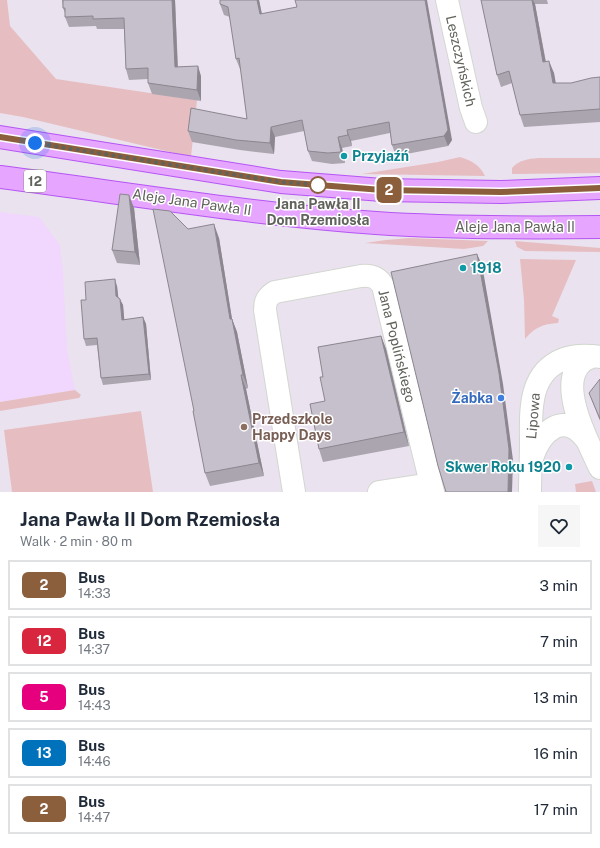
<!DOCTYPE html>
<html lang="en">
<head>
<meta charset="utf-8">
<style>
	body { margin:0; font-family:"Public Sans",sans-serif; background:#f6f6f7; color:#1f2937; height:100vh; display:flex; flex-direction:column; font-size:15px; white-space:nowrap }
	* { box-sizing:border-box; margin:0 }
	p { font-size:13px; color:#747a83 }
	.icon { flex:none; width:22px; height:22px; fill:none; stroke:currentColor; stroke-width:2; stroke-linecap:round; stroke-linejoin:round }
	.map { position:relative; height:492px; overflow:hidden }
	.panel { display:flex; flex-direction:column; background:#fff; flex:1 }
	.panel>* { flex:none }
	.badge { padding:0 8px; border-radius:6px; font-size:14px; line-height:26px }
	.you { position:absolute; width:20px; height:20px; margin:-10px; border:3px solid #fff; border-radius:50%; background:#1a73e8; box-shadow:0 0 0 6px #1a73e833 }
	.map>.badge { position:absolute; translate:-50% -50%; box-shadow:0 0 0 2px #fff }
	.round { display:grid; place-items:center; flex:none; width:42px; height:42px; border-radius:0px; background:#f6f6f7 }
	.overview { display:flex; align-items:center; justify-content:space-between; height:68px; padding:0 20px }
	h1 { font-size:19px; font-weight:700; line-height:30px }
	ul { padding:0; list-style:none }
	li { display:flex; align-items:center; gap:12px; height:50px; margin:0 8px 6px; padding:0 12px; border:2px solid #e0e1e3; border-radius:0px }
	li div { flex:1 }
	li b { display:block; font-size:15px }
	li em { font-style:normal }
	li .badge { min-width:44px; font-weight:700; text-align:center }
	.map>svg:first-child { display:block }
	.commercial { fill:#f1d7fe }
	.green { fill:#e6bec2 }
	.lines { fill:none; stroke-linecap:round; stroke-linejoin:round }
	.street-casing { stroke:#d3d7d0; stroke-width:24 }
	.secondary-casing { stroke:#d1d6cd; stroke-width:24 }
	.primary-casing { stroke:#b555f4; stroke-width:24 }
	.street { stroke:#fff; stroke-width:22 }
	.secondary { stroke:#fff; stroke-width:22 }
	.primary { stroke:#e6a6ff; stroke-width:22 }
	.wall { fill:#aaa5af }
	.shaded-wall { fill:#8b868f }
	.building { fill:#c6c0cc; stroke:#8b868f }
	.line-casing { stroke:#fff; stroke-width:9 }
	.line { stroke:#8b5e3c; stroke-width:6 }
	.walk { stroke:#60635b; stroke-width:4; stroke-dasharray:0 7.2 }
	.culture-dot { fill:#0f9aa8; stroke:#fff; stroke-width:1.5 }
	.stop-dot { fill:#fff; stroke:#8b5e3c; stroke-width:2 }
	.shop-dot { fill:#3f7fe0; stroke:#fff; stroke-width:1.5 }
	.education-dot { fill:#8d6e63; stroke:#fff; stroke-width:1.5 }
	.labels { text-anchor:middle; stroke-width:3; stroke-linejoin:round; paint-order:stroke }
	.shield { fill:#fff; stroke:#90928c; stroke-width:1 }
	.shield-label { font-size:13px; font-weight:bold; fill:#60635b }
	.street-label { font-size:14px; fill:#60635b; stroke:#fff }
	.culture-label { font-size:14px; font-weight:bold; fill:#0d838f; stroke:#fff; text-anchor:start }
	.stop-label { font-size:14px; font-weight:bold; fill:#60635b; stroke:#fff }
	.shop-label { font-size:14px; font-weight:bold; fill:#366cbe; stroke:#fff; text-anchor:end }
	.education-label { font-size:14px; font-weight:bold; fill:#785e54; stroke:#fff; text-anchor:start }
</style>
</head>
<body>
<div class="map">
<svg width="600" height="492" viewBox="0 0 600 492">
	<rect width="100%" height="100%" fill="#eae2ee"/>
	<!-- commercial -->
	<path class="commercial" d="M0,212L39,217L60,245L63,272L67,350L75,390L0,402Z"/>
	<!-- green -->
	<path class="green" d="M0,0H7L10,26L56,79L197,100L191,157L23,117L0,113Z
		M460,157C472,161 480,165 485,176L362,174L438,162Z
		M538,158H600V173L512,174V168C519,160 528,159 538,158Z
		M409,238L488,241L483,246L464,249L365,243L386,240Z
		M515,241L600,248V252L525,251L517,247Z
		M520,259L576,260L552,316L559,319L558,323C543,324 535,327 525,339L524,300Z
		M75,390L81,395L79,398L0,411V402Z
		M141,411L153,492H12L4,430Z
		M592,481L596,492H576L575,484Z"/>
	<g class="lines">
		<defs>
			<path id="street" d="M447,0L471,108L476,122
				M294,492L265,310C265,301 267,297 275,292L361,276C371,275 378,277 383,286L433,492
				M379,492L431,484"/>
			<path id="secondary" d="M593,356C590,358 585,359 582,362C556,384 589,444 600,468
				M532,458C541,431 564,410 586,439
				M530,492C530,477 531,461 531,446C531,414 527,373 564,359C575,355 588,355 600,357"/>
			<path id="primary" d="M0,137L281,182L382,190L501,192L600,188
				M0,177C125,193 250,214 376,223C451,228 525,228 600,227"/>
		</defs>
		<!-- street casing -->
		<use href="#street" class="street-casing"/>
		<!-- secondary casing -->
		<use href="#secondary" class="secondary-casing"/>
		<!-- primary casing -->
		<use href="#primary" class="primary-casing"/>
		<!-- street -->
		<use href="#street" class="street"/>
		<!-- secondary -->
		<use href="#secondary" class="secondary"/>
		<!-- primary -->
		<use href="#primary" class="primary"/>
	</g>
	<!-- wall -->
	<path class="wall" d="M62,0H175L178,67L201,76V101L152,94L148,83V79L129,80L126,69L124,29H97L96,26L69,27L65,17V13L63,8Z
		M259,0L262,14L452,140L448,146L396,156L392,145L390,133L351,141L352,146L342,148L345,163L332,164L312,161L308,151L304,131L275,137L274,154L240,150L192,142L188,131L247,119L241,69H240L236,59L230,17L224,15L220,4Z
		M481,0H547L548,4H535L546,62L554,73L555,83H571L600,77V122L524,127L520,115L512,83L501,87L497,75Z
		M134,208L140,265L117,263L112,250Z
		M188,229L219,238L232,319L237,332L248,388L246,389L264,476L210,486L205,473L194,411Z
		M117,286L118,297L123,305L124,320L143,317L146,324L151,380L103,385L101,378L97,345L86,346L84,339Z
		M381,336L386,349L409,446L323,462L319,449L325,401Z
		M600,379V421L589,393Z"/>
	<!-- shaded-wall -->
	<path class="shaded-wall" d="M172,0H175L178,78L175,67Z
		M257,0H259L264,25L260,14Z
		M425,0H427L452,140L448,146L444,136Z
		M532,0H533L535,4L548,75L543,62Z
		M549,61L554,73L558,95L553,83Z
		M198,66L201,76V101L197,90Z
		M271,127L275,137L274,154L270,143Z
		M347,130L351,141L352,146L348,135Z
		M338,137L342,148L345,163L341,152Z
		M129,195L134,208L140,265L135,252Z
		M214,224L219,238L232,319L237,332L248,388L243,375L230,319Z
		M477,254L482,265L503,384L513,460L512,492H508Z
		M115,279L117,286L119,303L116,296Z
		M120,299L123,305L125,327L122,320Z
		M143,317L146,324L151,380L149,374Z
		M381,336L386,349L409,446L404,432Z
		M241,375L246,389L264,476L259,463Z"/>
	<!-- building -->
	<path class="building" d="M63,0H172L175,67L198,66L197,90L148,83V68L126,69L124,18L93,19V16L65,17V8H63Z
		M220,0H257L260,14L297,7L295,0H425L448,130L444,136L392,145L389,122L347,130L348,135L338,137L341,152L328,153L308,151L302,120L271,127L270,143L236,140L188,131L191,108L247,119L239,58L236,59L228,7L220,4Z
		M481,0H532L543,62L549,61L553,83H571L591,78L600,77V109L520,115L509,71L497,75Z
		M120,194L129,195L135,252L112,250Z
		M153,209L170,211L188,229L214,224L230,319H232L243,375H241L259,463L205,473L193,411H194Z
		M477,254L499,373L509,449L508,492H446L438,466L391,272Z
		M115,279L116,296L120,299L122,320L143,317L149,374L101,378L97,338L84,339L81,300H86L85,282Z
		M381,336L404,432L319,449L310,404L325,401L320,377H323L318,347Z
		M600,379V419L589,393Z"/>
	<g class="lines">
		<defs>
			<path id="line" d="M0,137L281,182L382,190L501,192L600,188"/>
		</defs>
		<!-- line casing -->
		<use href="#line" class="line-casing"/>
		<!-- line -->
		<use href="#line" class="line"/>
		<!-- walk -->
		<path class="walk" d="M35,143L281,182L324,185H318"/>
	</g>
	<!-- markers -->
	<g class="culture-dot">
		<circle cx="344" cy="156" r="4"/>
		<circle cx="463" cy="268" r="4"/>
		<circle cx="569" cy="467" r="4"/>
	</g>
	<circle class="stop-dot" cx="318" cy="185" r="8"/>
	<circle class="shop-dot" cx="501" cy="398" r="4"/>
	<circle class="education-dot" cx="244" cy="427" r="4"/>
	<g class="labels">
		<!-- shield labels -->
		<rect class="shield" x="24" y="170" width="22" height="22" rx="3"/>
		<g class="shield-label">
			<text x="35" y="186">12</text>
		</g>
		<!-- street labels -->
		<g class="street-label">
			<text transform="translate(461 61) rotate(77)" y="5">Leszczyńskich</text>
			<text transform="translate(192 202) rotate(8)" y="5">Aleje Jana Pawła II</text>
			<text x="515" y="232">Aleje Jana Pawła II</text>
			<text transform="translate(397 346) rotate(76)" y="5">Jana Poplińskiego</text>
			<text transform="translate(533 416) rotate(-85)" y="5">Lipowa</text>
		</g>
		<!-- culture labels -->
		<g class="culture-label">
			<text x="352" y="161">Przyjaźń</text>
			<text x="471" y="273">1918</text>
			<text x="561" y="472" text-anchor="end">Skwer Roku 1920</text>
		</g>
		<!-- stop labels -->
		<g class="stop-label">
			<text x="318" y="209">Jana Pawła II<tspan x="318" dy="16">Dom Rzemiosła</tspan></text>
		</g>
		<!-- shop labels -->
		<g class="shop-label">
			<text x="493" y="403">Żabka</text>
		</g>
		<!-- education labels -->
		<g class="education-label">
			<text x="252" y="424">Przedszkole<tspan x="252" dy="16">Happy Days</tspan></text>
		</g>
	</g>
</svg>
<div class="you" style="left:35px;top:143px"></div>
<b class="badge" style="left:389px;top:190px;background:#8b5e3c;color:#fff">2</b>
</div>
<section class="panel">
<div class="overview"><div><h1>Jana Pawła II Dom Rzemiosła</h1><p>Walk · 2 min · 80 m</p></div><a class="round"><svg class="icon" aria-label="heart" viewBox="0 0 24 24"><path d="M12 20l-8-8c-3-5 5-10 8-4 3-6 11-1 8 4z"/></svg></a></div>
<ul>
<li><span class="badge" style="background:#8b5e3c;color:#fff">2</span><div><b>Bus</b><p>14:33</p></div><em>3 min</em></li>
<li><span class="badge" style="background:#d7263d;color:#fff">12</span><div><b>Bus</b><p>14:37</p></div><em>7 min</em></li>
<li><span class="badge" style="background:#e6007e;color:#fff">5</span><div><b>Bus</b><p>14:43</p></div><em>13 min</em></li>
<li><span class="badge" style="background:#0072bc;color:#fff">13</span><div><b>Bus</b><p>14:46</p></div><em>16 min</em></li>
<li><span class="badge" style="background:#8b5e3c;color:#fff">2</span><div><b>Bus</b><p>14:47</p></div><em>17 min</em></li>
</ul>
</section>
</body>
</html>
